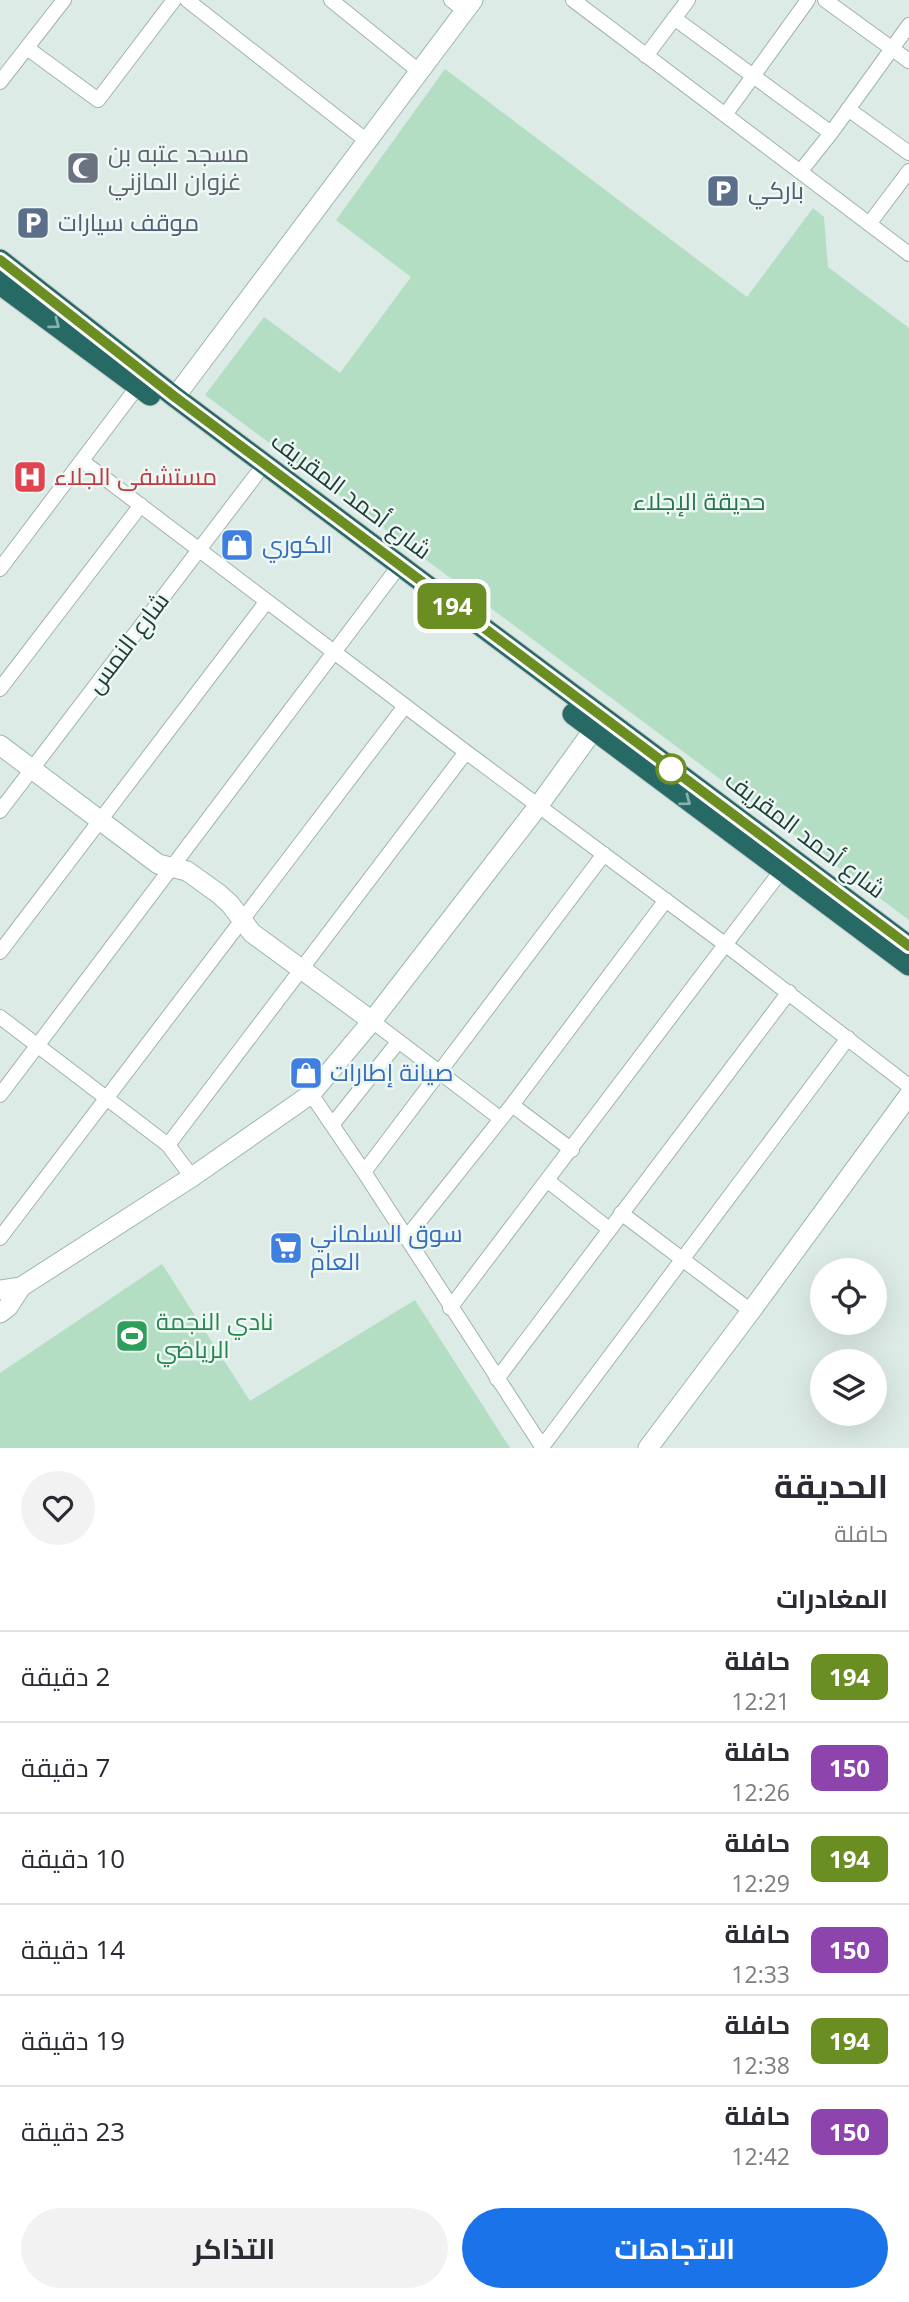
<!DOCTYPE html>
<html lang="ar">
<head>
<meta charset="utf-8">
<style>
	body { margin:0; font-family:"Open Sans",Cairo,sans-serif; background:#f2f2f3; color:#2b2b33; direction:rtl; height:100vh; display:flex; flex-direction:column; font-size:26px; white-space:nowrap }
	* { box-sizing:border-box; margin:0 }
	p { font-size:23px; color:#7c7c81 }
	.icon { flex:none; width:38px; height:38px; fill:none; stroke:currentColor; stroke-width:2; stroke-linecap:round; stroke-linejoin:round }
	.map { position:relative; height:1448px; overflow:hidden; direction:ltr }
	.sheet { display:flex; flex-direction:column; background:#fff; flex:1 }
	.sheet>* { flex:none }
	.badge { padding:0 14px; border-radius:10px; font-size:24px; line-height:46px }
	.tools { position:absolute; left:810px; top:1258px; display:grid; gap:14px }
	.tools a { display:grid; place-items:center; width:77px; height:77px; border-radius:50%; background:#fff; box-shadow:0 7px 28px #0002; font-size:35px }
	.map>.badge { position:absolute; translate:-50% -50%; box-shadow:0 0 0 4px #fff }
	h2 { padding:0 21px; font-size:26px; line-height:63px }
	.round { display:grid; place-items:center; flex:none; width:74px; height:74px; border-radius:37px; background:#f2f2f3 }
	.head { display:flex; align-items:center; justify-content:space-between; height:119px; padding:0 21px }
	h1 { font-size:33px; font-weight:700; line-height:52px }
	.primary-button { display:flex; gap:14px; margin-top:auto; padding:14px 21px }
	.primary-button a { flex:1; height:80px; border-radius:42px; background:#1a73e8; color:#fff; font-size:28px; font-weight:700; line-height:80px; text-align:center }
	.primary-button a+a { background:#f2f2f3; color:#2b2b33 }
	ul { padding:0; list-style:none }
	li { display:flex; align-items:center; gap:21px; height:91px; padding:0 21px; border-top:2px solid #e1e1e2 }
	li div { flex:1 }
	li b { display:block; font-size:26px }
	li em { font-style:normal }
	li .badge { min-width:77px; font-weight:700; text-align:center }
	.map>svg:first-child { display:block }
	.green { fill:#b3dec4 }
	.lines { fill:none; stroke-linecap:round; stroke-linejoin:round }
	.street-casing { stroke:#a0b3ae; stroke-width:16 }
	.secondary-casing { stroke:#9bb7b0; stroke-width:21 }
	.highway-casing { stroke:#c0c8c7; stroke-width:23 }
	.street { stroke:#fff; stroke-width:14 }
	.secondary { stroke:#fff; stroke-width:19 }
	.highway { stroke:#276964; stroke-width:21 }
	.oneway { stroke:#8ab0ac }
	.line-casing { stroke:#fff; stroke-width:16 }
	.line { stroke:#6b8e23; stroke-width:10 }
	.stop-dot { fill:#fff; stroke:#6b8e23; stroke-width:3.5 }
	.labels { text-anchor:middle; stroke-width:5; stroke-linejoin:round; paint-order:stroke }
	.worship-label { font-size:24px; fill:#5b616d; stroke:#edf7f3; text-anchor:start }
	.service-label { font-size:24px; fill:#4e5e75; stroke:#edf7f3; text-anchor:start }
	.health-label { font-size:24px; fill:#be3a42; stroke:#edf7f3; text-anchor:start }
	.street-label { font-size:24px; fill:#1e3b37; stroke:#edf7f3 }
	.park-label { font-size:24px; fill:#25754e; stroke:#edf7f3 }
	.shop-label { font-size:24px; fill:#366cbe; stroke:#edf7f3; text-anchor:start }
	.leisure-label { font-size:24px; fill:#27864d; stroke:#edf7f3; text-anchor:start }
</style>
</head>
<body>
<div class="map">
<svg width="909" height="1448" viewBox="0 0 909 1448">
	<rect width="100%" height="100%" fill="#ddebe6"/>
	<!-- green -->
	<path class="green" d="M445,69L747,297L813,208L824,217L828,267L909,328V920L205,395L264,317L340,373L411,277L336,220Z
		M162,1264L250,1401L415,1300L510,1448H0V1373Z"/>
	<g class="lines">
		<defs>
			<path id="street" d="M187,0L367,141
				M331,0L420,72
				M451,0L465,11
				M573,0L909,254
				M825,0L909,61
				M674,18L831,133
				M27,48L98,100L174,0
				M646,56L688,0
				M0,82L64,0
				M848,109L909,153
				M725,115L808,0
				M800,172L831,133L909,25
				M869,224L909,171
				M82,461L466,752L726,945L909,1086
				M0,569L138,386
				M0,689L141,505
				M0,811L256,475
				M0,952L267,601
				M0,1017L168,1145L192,1177
				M372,1021L501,1119
				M311,1094L364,1172L543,1448
				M0,1095L393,574
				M512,1105L572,1150
				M332,1125L398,1042
				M168,1145L466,752
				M364,1172L604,854
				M548,1181L609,1229
				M621,1213L751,1311
				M0,1238L405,706
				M406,1238L512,1105L666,900
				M450,1308L781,871
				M497,1379L789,992
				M542,1447L848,1038"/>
			<path id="secondary" d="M175,397L473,0
				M0,745L158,864L187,871L219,894L230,904L252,933L372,1021
				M0,1290L21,1287L192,1177L311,1094L372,1021L539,805L602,718
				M0,1313L8,1307L21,1287
				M648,1448L751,1311L909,1095"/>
			<path id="highway" d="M0,260L175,397L909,946
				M0,284L150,395
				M573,714L909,965"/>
		</defs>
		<!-- street casing -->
		<use href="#street" class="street-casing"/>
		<!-- secondary casing -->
		<use href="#secondary" class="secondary-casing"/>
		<!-- highway casing -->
		<use href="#highway" class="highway-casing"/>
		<!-- street -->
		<use href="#street" class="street"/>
		<!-- secondary -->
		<use href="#secondary" class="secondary"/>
		<!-- highway -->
		<use href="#highway" class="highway"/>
	</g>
	<!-- one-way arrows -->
	<defs><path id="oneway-chevron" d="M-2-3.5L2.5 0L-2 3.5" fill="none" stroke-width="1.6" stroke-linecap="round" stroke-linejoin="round" transform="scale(1.75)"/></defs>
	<g class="oneway">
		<use href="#oneway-chevron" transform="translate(55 324) rotate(37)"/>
		<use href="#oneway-chevron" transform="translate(686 801) rotate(37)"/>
	</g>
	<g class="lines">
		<defs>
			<path id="line" d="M0,260L175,397L909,946"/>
		</defs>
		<!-- line casing -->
		<use href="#line" class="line-casing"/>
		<!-- line -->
		<use href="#line" class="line"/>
	</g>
	<!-- icons -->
	<defs>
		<symbol id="mosque-square" viewBox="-11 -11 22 22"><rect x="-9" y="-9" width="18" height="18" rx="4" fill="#6b7280" stroke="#edf7f3"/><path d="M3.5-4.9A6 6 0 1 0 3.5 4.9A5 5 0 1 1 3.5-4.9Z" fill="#fff"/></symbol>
		<symbol id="parking-square" viewBox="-11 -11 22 22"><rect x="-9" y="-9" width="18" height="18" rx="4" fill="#5c6f8a" stroke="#edf7f3"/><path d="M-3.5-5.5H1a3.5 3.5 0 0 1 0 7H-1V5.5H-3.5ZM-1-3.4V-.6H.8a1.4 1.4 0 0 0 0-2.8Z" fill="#fff"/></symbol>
		<symbol id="hospital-square" viewBox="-11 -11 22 22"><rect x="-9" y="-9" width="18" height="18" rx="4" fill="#e0444e" stroke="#edf7f3"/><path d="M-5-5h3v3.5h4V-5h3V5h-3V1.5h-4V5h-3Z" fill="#fff"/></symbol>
		<symbol id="shop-square" viewBox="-11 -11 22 22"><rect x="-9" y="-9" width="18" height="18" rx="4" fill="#3f7fe0" stroke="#edf7f3"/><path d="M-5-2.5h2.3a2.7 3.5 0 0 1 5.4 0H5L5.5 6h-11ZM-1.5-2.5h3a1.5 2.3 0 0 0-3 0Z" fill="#fff"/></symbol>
		<symbol id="supermarket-square" viewBox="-11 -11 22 22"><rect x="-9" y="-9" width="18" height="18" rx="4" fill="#3f7fe0" stroke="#edf7f3"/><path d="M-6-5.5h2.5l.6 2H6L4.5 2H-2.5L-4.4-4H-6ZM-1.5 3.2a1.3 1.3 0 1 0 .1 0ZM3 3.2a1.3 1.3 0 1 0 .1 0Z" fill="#fff"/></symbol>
		<symbol id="stadium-square" viewBox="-11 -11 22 22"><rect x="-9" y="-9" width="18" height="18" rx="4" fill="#2e9e5b" stroke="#edf7f3"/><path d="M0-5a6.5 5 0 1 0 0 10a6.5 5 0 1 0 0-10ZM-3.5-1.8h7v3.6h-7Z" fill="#fff"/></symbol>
	</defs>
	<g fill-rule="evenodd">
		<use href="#mosque-square" x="64" y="149" width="38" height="38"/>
		<use href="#parking-square" x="704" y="172" width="38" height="38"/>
		<use href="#parking-square" x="14" y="204" width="38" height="38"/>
		<use href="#hospital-square" x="11" y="458" width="38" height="38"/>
		<use href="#shop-square" x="218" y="526" width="38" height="38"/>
		<use href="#shop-square" x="287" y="1054" width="38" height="38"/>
		<use href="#supermarket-square" x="267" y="1229" width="38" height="38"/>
		<use href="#stadium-square" x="113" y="1317" width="38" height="38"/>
	</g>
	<!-- markers -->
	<circle class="stop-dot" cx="671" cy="769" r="14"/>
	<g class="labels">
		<!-- worship labels -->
		<g class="worship-label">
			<text x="108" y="162">مسجد عتبه بن<tspan x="108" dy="28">غزوان المازني</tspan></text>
		</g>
		<!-- service labels -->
		<g class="service-label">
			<text x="748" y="199">باركي</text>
			<text x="58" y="231">موقف سيارات</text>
		</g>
		<!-- health labels -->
		<g class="health-label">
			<text x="54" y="485">مستشفى الجلاء</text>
		</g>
		<!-- street labels -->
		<g class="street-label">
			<text transform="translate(351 496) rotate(37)" y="8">شارع أحمد المقريف</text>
			<text transform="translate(128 643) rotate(-53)" y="8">شارع النمس</text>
			<text transform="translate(805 835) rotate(37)" y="8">شارع أحمد المقريف</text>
		</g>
		<!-- park labels -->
		<g class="park-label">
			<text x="699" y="510">حديقة الإجلاء</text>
		</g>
		<!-- shop labels -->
		<g class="shop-label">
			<text x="262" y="553">الكوري</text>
			<text x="330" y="1081">صيانة إطارات</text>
			<text x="310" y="1242">سوق السلماني<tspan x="310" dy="28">العام</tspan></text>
		</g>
		<!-- leisure labels -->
		<g class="leisure-label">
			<text x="156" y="1330">نادي النجمة<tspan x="156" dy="28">الرياضي</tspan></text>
		</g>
	</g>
</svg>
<div class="tools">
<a><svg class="icon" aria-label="locate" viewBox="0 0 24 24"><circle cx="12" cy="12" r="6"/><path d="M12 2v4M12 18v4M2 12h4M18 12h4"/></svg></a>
<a><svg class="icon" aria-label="layers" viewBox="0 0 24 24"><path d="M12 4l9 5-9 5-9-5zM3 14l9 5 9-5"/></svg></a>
</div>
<b class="badge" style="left:452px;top:606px;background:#6b8e23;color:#fff">194</b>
</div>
<section class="sheet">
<div class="head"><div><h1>الحديقة</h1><p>حافلة</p></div><a class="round"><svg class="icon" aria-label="heart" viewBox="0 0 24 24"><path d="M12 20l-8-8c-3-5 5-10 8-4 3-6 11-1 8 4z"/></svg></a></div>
<h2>المغادرات</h2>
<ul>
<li><span class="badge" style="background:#6b8e23;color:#fff">194</span><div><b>حافلة</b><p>12:21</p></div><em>2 دقيقة</em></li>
<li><span class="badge" style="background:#8e44ad;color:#fff">150</span><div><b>حافلة</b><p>12:26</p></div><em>7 دقيقة</em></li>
<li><span class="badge" style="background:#6b8e23;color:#fff">194</span><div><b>حافلة</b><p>12:29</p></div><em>10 دقيقة</em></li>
<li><span class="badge" style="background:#8e44ad;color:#fff">150</span><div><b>حافلة</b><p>12:33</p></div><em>14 دقيقة</em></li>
<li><span class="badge" style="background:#6b8e23;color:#fff">194</span><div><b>حافلة</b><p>12:38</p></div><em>19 دقيقة</em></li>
<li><span class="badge" style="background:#8e44ad;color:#fff">150</span><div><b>حافلة</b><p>12:42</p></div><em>23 دقيقة</em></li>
</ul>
<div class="primary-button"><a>الاتجاهات</a><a>التذاكر</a></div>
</section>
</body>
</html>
